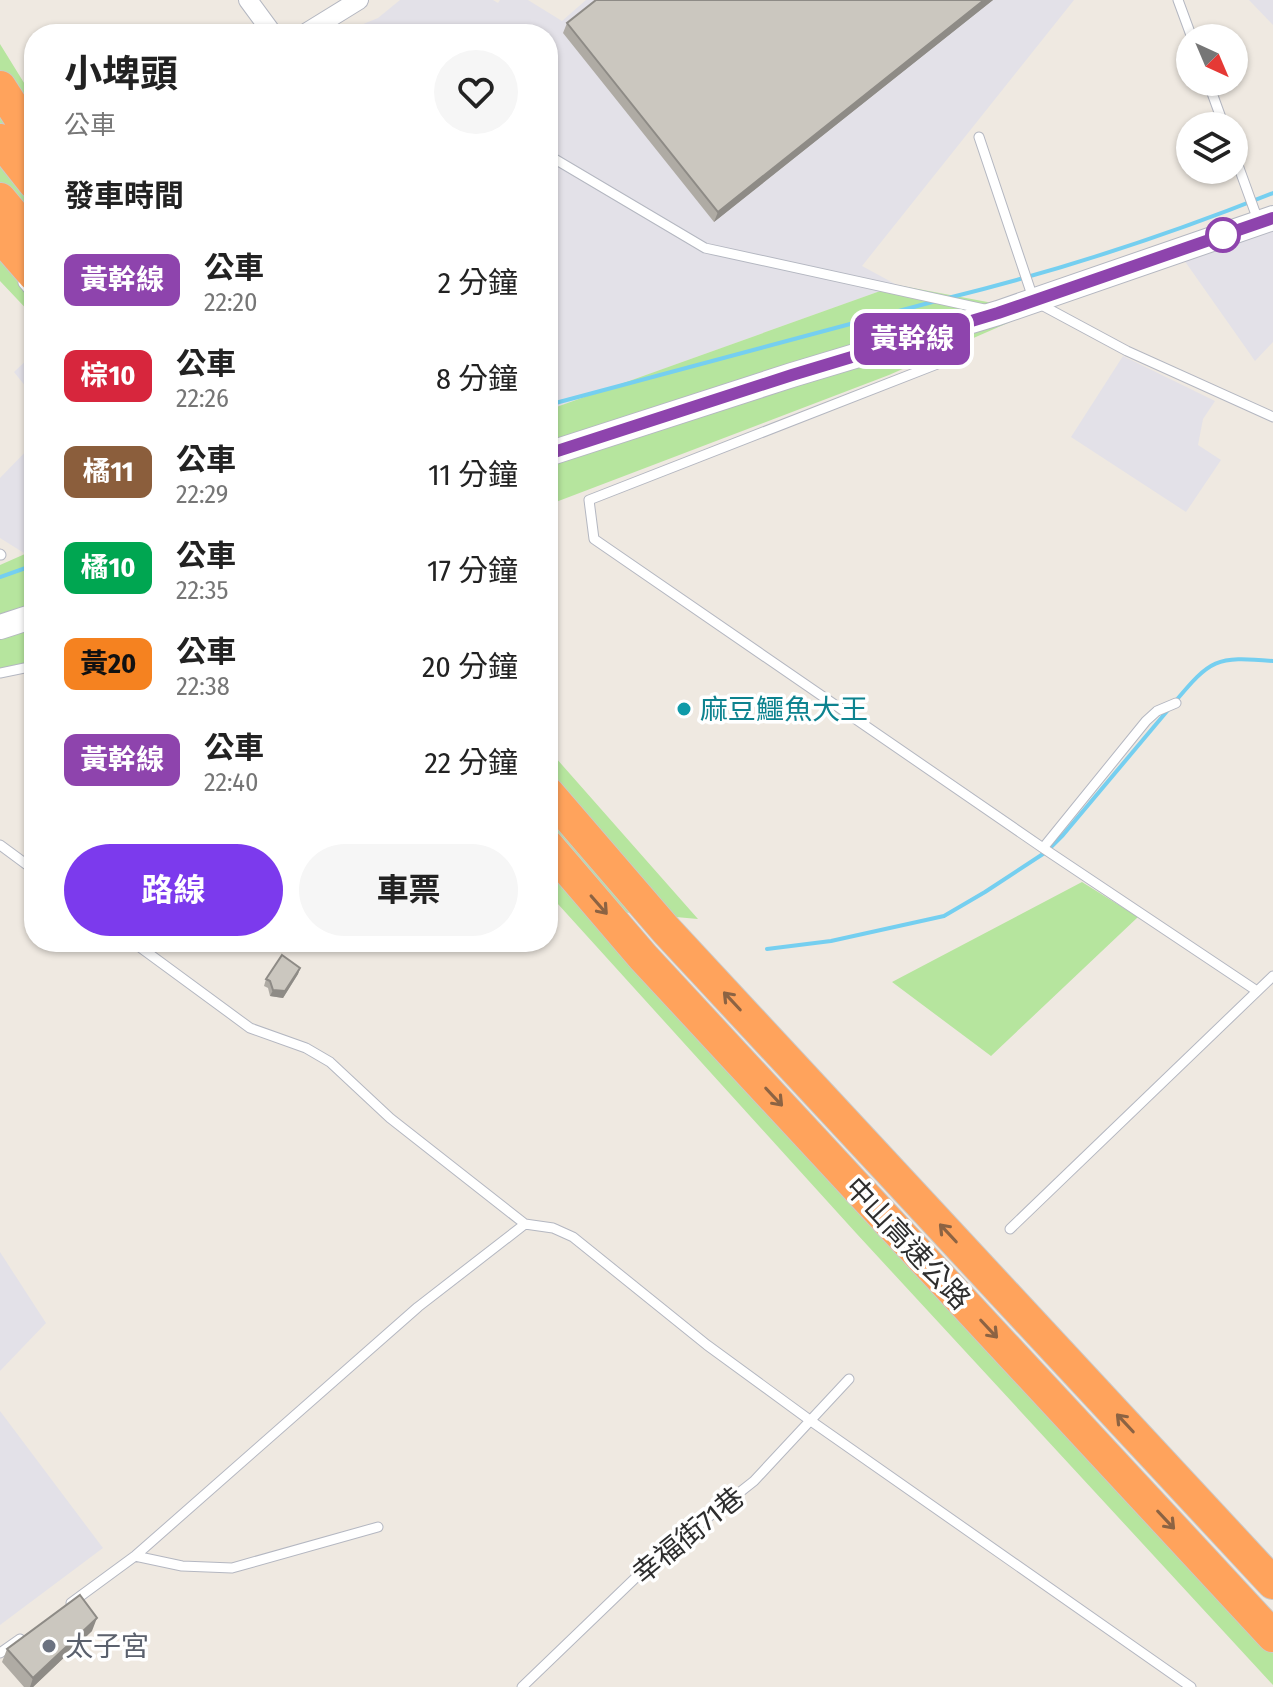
<!DOCTYPE html>
<html lang="zh-TW">
<head>
<meta charset="utf-8">
<style>
	body { margin:0; font-family:"Fira Sans Condensed","Noto Sans TC",sans-serif; background:#f6f6f6; color:#222; height:100vh; display:flex; flex-direction:column; font-size:30px; white-space:nowrap }
	* { box-sizing:border-box; margin:0 }
	p { font-size:26px; color:#767676 }
	.icon { flex:none; width:44px; height:44px; fill:none; stroke:currentColor; stroke-width:2; stroke-linecap:round; stroke-linejoin:round }
	.map { position:relative; flex:1; overflow:hidden }
	.details { position:absolute; left:24px; top:24px; width:534px; height:928px; display:flex; flex-direction:column; background:#fff; border-radius:32px; box-shadow:0 2px 6px #0004 }
	.details>* { flex:none }
	.badge { padding:0 16px; border-radius:12px; font-size:28px; line-height:52px }
	.needle { width:52px; rotate:136deg }
	.tools { position:absolute; left:1176px; top:24px; display:grid; gap:16px }
	.tools a { display:grid; place-items:center; width:72px; height:72px; border-radius:50%; background:#fff; box-shadow:0 2px 6px #0004; font-size:40px }
	.map>.badge { position:absolute; translate:-50% -50%; box-shadow:0 0 0 4px #fff }
	h2 { padding:0 40px; font-size:30px; line-height:72px }
	.round { display:grid; place-items:center; flex:none; width:84px; height:84px; border-radius:42px; background:#f6f6f6 }
	.overview { display:flex; align-items:center; justify-content:space-between; height:136px; padding:0 40px }
	h1 { font-size:38px; font-weight:700; line-height:60px }
	.primary-button { display:flex; gap:16px; margin-top:auto; padding:16px 40px }
	.primary-button a { flex:1; height:92px; border-radius:48px; background:#7c3aed; color:#fff; font-size:32px; font-weight:700; line-height:92px; text-align:center }
	.primary-button a+a { background:#f6f6f6; color:#222 }
	ul { padding:0; list-style:none }
	li { display:flex; align-items:center; gap:24px; height:96px; padding:0 40px }
	li div { flex:1 }
	li b { display:block; font-size:30px }
	li em { font-style:normal }
	li .badge { min-width:88px; font-weight:700; text-align:center }
	.map>svg:first-child { display:block }
	.industrial { fill:#e3e1e8 }
	.green { fill:#b6e59e }
	.lines { fill:none; stroke-linecap:round; stroke-linejoin:round }
	.stream { stroke:#75cff0; stroke-width:4 }
	.service-casing { stroke:#b4b7c1; stroke-width:11 }
	.minor-casing { stroke:#b4b7c1; stroke-width:20 }
	.secondary-casing { stroke:#b4b7c1; stroke-width:26 }
	.motorway-casing { stroke:#c9c9c9; stroke-width:34 }
	.service { stroke:#fff; stroke-width:9 }
	.minor { stroke:#fff; stroke-width:18 }
	.secondary { stroke:#fff; stroke-width:24 }
	.motorway { stroke:#ffa35c; stroke-width:32 }
	.wall { fill:#afaba4 }
	.shaded-wall { fill:#8e8b86 }
	.building { fill:#cbc7bf; stroke:#8e8b86; stroke-width:2 }
	.oneway { stroke:#8c6343 }
	.line-casing { stroke:#fff; stroke-width:18 }
	.line { stroke:#8e44ad; stroke-width:12 }
	.stop-dot { fill:#fff; stroke:#8e44ad; stroke-width:4 }
	.culture-dot { fill:#0f9aa8; stroke:#fff; stroke-width:3 }
	.worship-dot { fill:#6b7280; stroke:#fff; stroke-width:3 }
	.labels { text-anchor:middle; stroke-width:7; stroke-linejoin:round; paint-order:stroke }
	.culture-label { font-size:28px; fill:#0d838f; stroke:#fff; text-anchor:start }
	.street-label { font-size:28px; fill:#2e2e2e; stroke:#fff }
	.worship-label { font-size:28px; fill:#5b616d; stroke:#fff; text-anchor:start }
</style>
</head>
<body>
<div class="map">
<svg width="1273" height="1687" viewBox="0 0 1273 1687">
	<rect width="100%" height="100%" fill="#efe9e1"/>
	<!-- industrial -->
	<path class="industrial" d="M400,0H493L498,3L500,0H528L562,21L586,0H1074L862,266L897,285L548,410V34H339L378,18Z
		M1249,0H1273V25Z
		M1273,225V342L1255,361L1184,260Z
		M34,353V397L14,372Z
		M1123,356L1215,401L1203,419L1198,445L1221,460L1186,512L1071,437Z
		M34,443V544L24,553L0,538V478Z
		M0,1252L46,1323L0,1371Z
		M0,1411L103,1548L0,1625Z"/>
	<!-- green -->
	<path class="green" d="M0,44L34,99V317L0,281Z
		M897,285L1035,311L889,375L548,505V410Z
		M34,550V670L0,676V565Z
		M548,749L698,919L597,910L1273,1651V1685L856,1233L548,893Z
		M1082,882L1138,917L991,1056L892,982Z"/>
	<g class="lines">
		<!-- stream -->
		<path class="stream" d="M948,298C1058,271 1168,235 1273,193
			M548,405L936,301
			M0,577L34,565
			M1174,703C1211,659 1215,656 1273,661
			M767,949L831,941L944,916L985,892L1046,852L1063,835L1168,710"/>
		<defs>
			<path id="service" d="M1178,0L1192,38
				M326,23L345,34
				M1208,82L1224,126
				M979,137L1034,301L1127,351L1273,417
				M1234,154L1259,223
				M548,155L705,248L984,309
				M23,283L34,296
				M932,334L940,363L589,500L594,539L1043,848L1257,991
				M0,554L1,555
				M0,673L34,666
				M0,845L34,870
				M1043,848L1146,721L1157,711L1176,703
				M525,1224L553,1228L573,1237L707,1345L811,1421L1191,1687
				M1010,1229L1273,976
				M135,1556L182,1566L232,1568L378,1527
				M71,1603L135,1556L418,1307L525,1224L390,1118L330,1062L306,1048L250,1028L133,942
				M0,1653L20,1639
				M522,1687L653,1561L754,1481L849,1379"/>
			<path id="minor" d="M248,0L273,34
				M304,34L359,0"/>
			<path id="secondary" d="M548,454L792,375L998,313L1273,218
				M0,627L34,616"/>
			<path id="motorway" d="M0,87L34,140
				M0,140L34,183
				M0,199L34,240
				M0,236L34,275
				M548,793L666,930L1273,1583
				M548,846L643,957L1273,1636"/>
		</defs>
		<!-- service casing -->
		<use href="#service" class="service-casing"/>
		<!-- minor casing -->
		<use href="#minor" class="minor-casing"/>
		<!-- secondary casing -->
		<use href="#secondary" class="secondary-casing"/>
		<!-- motorway casing -->
		<use href="#motorway" class="motorway-casing"/>
		<!-- service -->
		<use href="#service" class="service"/>
		<!-- minor -->
		<use href="#minor" class="minor"/>
		<!-- secondary -->
		<use href="#secondary" class="secondary"/>
		<!-- motorway -->
		<use href="#motorway" class="motorway"/>
	</g>
	<!-- wall -->
	<path class="wall" d="M596,0H993L714,222L563,33L567,23Z
		M300,968L298,974L283,998L270,996L268,988L264,986L266,979Z
		M92,1631L33,1687H24L2,1662L7,1649Z"/>
	<!-- shaded-wall -->
	<path class="shaded-wall" d="M984,0H993L714,222L718,212Z
		M300,968L298,974L283,998L270,996L273,990Z
		M97,1618L92,1631L33,1687H30L33,1678Z"/>
	<!-- building -->
	<path class="building" d="M596,0H984L718,212L567,23Z
		M282,955L300,968L285,991L273,990L270,981L266,979Z
		M80,1595L97,1618L33,1678L7,1649Z"/>
	<!-- one-way arrows -->
	<defs><path id="oneway-shaft" d="M-6 0H5M1.5-3L5.5 0L1.5 3" fill="none" stroke-width="1.6" stroke-linecap="round" stroke-linejoin="round" transform="scale(2)"/></defs>
	<g class="oneway">
		<use href="#oneway-shaft" transform="translate(599 905) rotate(49)"/>
		<use href="#oneway-shaft" transform="translate(732 1001) rotate(-133)"/>
		<use href="#oneway-shaft" transform="translate(774 1097) rotate(47)"/>
		<use href="#oneway-shaft" transform="translate(948 1233) rotate(-133)"/>
		<use href="#oneway-shaft" transform="translate(989 1329) rotate(47)"/>
		<use href="#oneway-shaft" transform="translate(1125 1423) rotate(-133)"/>
		<use href="#oneway-shaft" transform="translate(1166 1520) rotate(47)"/>
	</g>
	<g class="lines">
		<defs>
			<path id="line" d="M548,454L792,375L998,313L1273,218"/>
		</defs>
		<!-- line casing -->
		<use href="#line" class="line-casing"/>
		<!-- line -->
		<use href="#line" class="line"/>
	</g>
	<!-- markers -->
	<circle class="stop-dot" cx="1223" cy="235" r="16"/>
	<circle class="culture-dot" cx="684" cy="709" r="8"/>
	<circle class="worship-dot" cx="49" cy="1646" r="8"/>
	<g class="labels">
		<!-- culture labels -->
		<g class="culture-label">
			<text x="700" y="719">麻豆鱷魚大王</text>
		</g>
		<!-- street labels -->
		<g class="street-label">
			<text transform="translate(908 1243) rotate(47)" y="10">中山高速公路</text>
			<text transform="translate(688 1535) rotate(-39)" y="10">幸福街71巷</text>
		</g>
		<!-- worship labels -->
		<g class="worship-label">
			<text x="65" y="1656">太子宮</text>
		</g>
	</g>
</svg>
<div class="tools">
<a><svg class="needle" viewBox="-14 -14 28 28"><path d="M0-13l5 13h-10z" fill="#e53935"/><path d="M0 13l5-13h-10z" fill="#767676"/></svg></a>
<a><svg class="icon" aria-label="layers" viewBox="0 0 24 24"><path d="M12 4l9 5-9 5-9-5zM3 14l9 5 9-5"/></svg></a>
</div>
<b class="badge" style="left:912px;top:339px;background:#8e44ad;color:#fff">黃幹線</b>
<section class="details">
<div class="overview"><div><h1>小埤頭</h1><p>公車</p></div><a class="round"><svg class="icon" aria-label="heart" viewBox="0 0 24 24"><path d="M12 20l-8-8c-3-5 5-10 8-4 3-6 11-1 8 4z"/></svg></a></div>
<h2>發車時間</h2>
<ul>
<li><span class="badge" style="background:#8e44ad;color:#fff">黃幹線</span><div><b>公車</b><p>22:20</p></div><em>2 分鐘</em></li>
<li><span class="badge" style="background:#d7263d;color:#fff">棕10</span><div><b>公車</b><p>22:26</p></div><em>8 分鐘</em></li>
<li><span class="badge" style="background:#8b5e3c;color:#fff">橘11</span><div><b>公車</b><p>22:29</p></div><em>11 分鐘</em></li>
<li><span class="badge" style="background:#00a651;color:#fff">橘10</span><div><b>公車</b><p>22:35</p></div><em>17 分鐘</em></li>
<li><span class="badge" style="background:#f58220;color:#111">黃20</span><div><b>公車</b><p>22:38</p></div><em>20 分鐘</em></li>
<li><span class="badge" style="background:#8e44ad;color:#fff">黃幹線</span><div><b>公車</b><p>22:40</p></div><em>22 分鐘</em></li>
</ul>
<div class="primary-button"><a>路線</a><a>車票</a></div>
</section>
</div>
</body>
</html>
